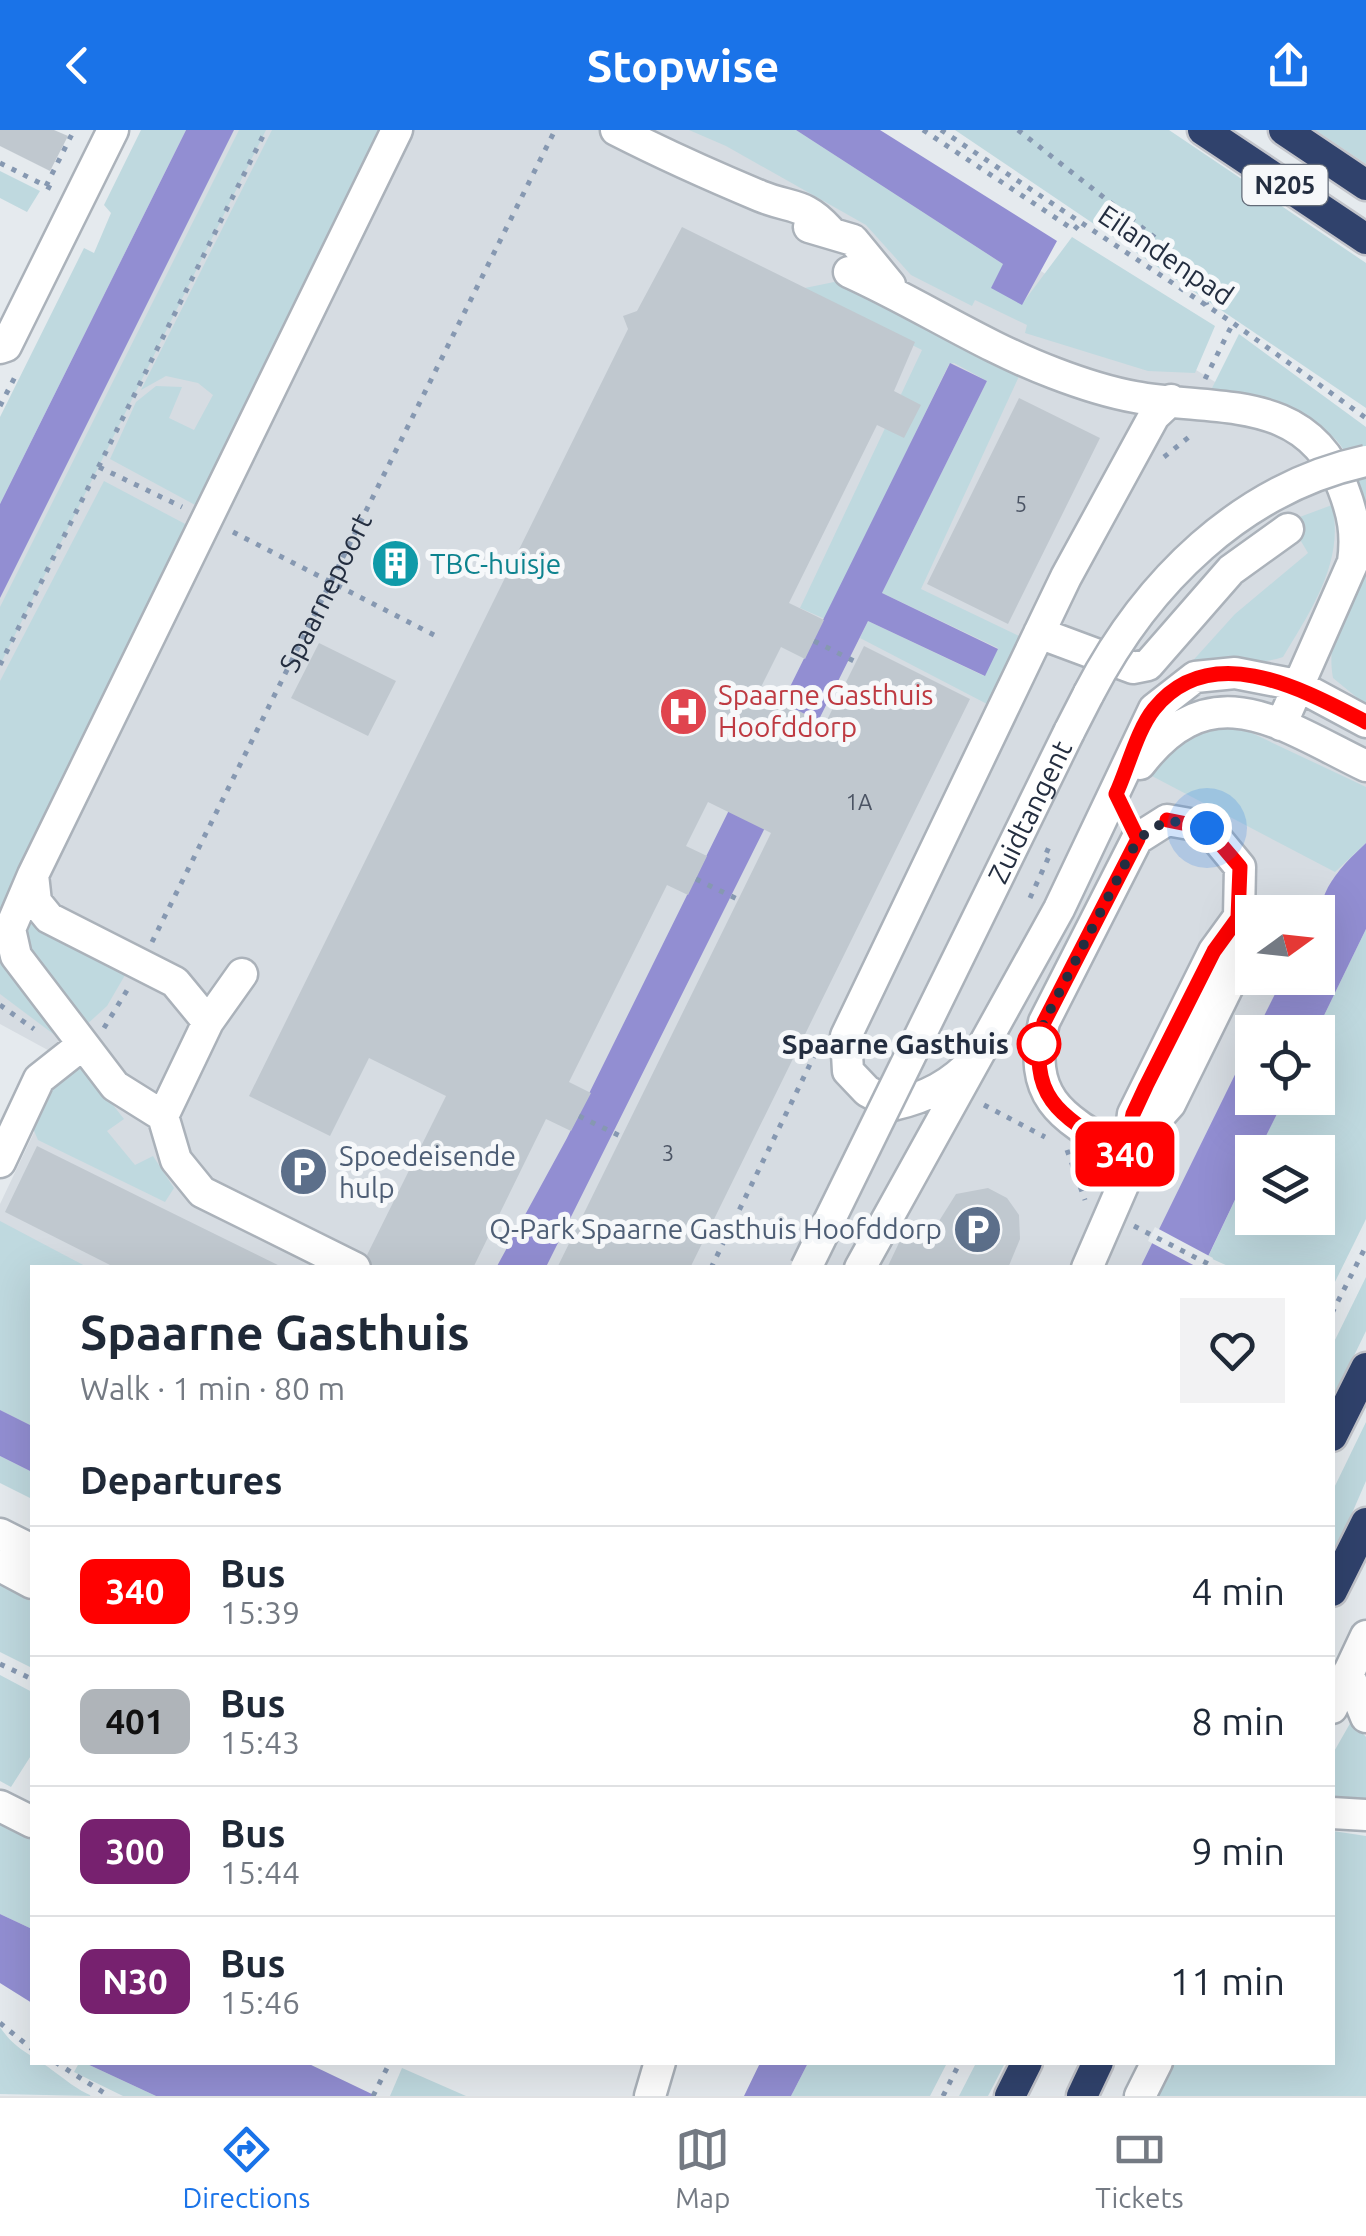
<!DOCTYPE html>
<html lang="en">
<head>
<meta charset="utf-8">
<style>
	body { margin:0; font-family:Ubuntu,sans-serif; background:#f2f2f3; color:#1f2937; height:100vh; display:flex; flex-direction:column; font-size:38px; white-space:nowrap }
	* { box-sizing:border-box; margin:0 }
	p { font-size:32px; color:#747a83 }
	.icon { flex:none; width:55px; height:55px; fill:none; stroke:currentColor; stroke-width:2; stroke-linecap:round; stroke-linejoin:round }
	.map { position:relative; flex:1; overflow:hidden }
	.details { position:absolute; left:30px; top:1135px; width:1305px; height:800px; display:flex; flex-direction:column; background:#fff; border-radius:0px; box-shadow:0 10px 40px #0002 }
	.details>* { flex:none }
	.badge { padding:0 20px; border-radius:15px; font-size:35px; line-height:65px }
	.needle { width:65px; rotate:75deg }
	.controls { position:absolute; left:1235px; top:765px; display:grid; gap:20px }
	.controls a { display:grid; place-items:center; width:100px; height:100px; border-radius:0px; background:#fff; box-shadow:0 10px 40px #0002; font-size:50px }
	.you { position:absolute; width:50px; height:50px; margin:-25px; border:8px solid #fff; border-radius:50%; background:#1a73e8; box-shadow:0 0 0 15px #1a73e833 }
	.map>.badge { position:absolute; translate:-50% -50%; box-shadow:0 0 0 5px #fff }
	h2 { padding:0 50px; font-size:38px; line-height:90px }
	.round { display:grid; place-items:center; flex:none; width:105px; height:105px; border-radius:0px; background:#f2f2f3 }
	.head { display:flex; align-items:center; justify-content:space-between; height:170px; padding:0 50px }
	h1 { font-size:48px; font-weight:700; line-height:75px }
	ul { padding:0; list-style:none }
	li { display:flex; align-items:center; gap:30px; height:130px; padding:0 50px; border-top:2px solid #e0e1e3 }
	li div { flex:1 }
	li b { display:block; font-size:38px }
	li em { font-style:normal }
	li .badge { min-width:110px; font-weight:700; text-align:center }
	header { display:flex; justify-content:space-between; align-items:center; height:130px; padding:0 50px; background:#1a73e8; color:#fff; font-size:45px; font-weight:700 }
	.tabs { display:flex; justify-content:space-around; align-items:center; height:140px; border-top:2px solid #e0e1e3; background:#fff; font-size:28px; color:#747a83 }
	.tabs a { display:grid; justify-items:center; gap:5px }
	.tabs .on { color:#1a73e8 }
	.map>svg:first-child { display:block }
	.built { fill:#d6dce2 }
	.green { fill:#bfd9df }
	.water { fill:#928ed2 }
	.pier { fill:#e5eaee }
	.building { fill:#c0c8cf }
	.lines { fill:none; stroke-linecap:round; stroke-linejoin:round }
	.minor-casing { stroke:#abb2ba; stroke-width:35 }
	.highway-casing { stroke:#c2c4ca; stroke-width:35 }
	.path { stroke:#8698b1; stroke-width:5; stroke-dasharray:5 8; stroke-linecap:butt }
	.minor { stroke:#fff; stroke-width:30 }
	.highway { stroke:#30426c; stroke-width:30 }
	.minor-bridge-casing { stroke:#abb2ba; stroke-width:35; stroke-linecap:butt }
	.minor-bridge { stroke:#fff; stroke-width:30 }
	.line-casing { stroke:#fff; stroke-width:22 }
	.line { stroke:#f00; stroke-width:15 }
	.walk { stroke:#242e40; stroke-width:10; stroke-dasharray:0 18 }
	.stop-dot { fill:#fff; stroke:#f00; stroke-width:5 }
	.labels { text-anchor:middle; stroke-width:10; stroke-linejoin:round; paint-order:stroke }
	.number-label { font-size:22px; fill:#4b5464 }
	.shield { fill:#f6f8fa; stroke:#636b78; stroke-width:2.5 }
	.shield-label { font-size:25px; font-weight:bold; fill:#242e40 }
	.street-label { font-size:28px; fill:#242e40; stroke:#f6f8fa }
	.culture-label { font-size:28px; fill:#0d838f; stroke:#f6f8fa; text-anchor:start }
	.health-label { font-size:28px; fill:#be3a42; stroke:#f6f8fa; text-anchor:start }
	.stop-label { font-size:28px; font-weight:bold; fill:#242e40; stroke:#f6f8fa; text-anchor:end }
	.service-label { font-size:28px; fill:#4e5e75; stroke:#f6f8fa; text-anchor:start }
</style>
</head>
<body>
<header><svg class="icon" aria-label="back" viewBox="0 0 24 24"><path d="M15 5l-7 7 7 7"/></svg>Stopwise<svg class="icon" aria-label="share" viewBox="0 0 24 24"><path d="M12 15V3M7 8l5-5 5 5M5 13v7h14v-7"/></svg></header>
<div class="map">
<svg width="1366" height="1966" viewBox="0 0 1366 1966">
	<rect width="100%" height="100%" fill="#e5eaee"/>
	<!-- built -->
	<path class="built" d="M230,0H819L1366,348V703L1318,782H1252V848H1296L1269,902H1252V936L1154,1137L32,1138V1314L0,1300V1074L68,931L0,894V459Z"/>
	<!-- green -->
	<path class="green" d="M141,0H186L0,374V287L84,118L94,123L111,83L104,75Z
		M239,0H266L0,535V477Z
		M272,0H383L197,376L110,329L136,272L156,256L182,257L169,288L194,300L213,265L198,253L166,246L141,260Z
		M689,0H796L1003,134L1022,174L1072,107L1215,196L1195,243L1148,241L1025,203L1027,195L975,170L972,176L911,145L866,95L726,16Z
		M955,0H1169L1366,133V278Z
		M1315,0H1366V34Z
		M0,41L40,61L27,82L0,68Z
		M839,151L1021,242L921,459L1019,506L987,574L860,508L868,491L984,546L998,518L882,463L987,251L954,233L949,234L825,489L800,478L922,220L800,159Z
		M1239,204L1366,297V391C1359,366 1355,330 1336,310C1308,281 1250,268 1212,258Z
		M104,351L189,396L0,783V551Z
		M1332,375C1345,431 1311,480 1283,527C1252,538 1220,525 1188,536L1235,484L1308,423L1289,391Z
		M1366,433V575L1333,548C1325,504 1348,471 1366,433Z
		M1239,597L1366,657V713L1335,742L1150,645C1176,603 1191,599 1239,597Z
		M29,791L128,840L107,876L84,897L27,820L24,799Z
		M1366,799V1089L1333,1156L1332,1138L1230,1137L1208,1127L1252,1034V1088H1318V1022H1258L1285,968H1318L1316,902Z
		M0,822L56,906L0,864Z
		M81,934L124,989L107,1001L135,1035L153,1026L174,1058L165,1072L38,1010L31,994C44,967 56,952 81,934Z
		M0,1091L87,1137L32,1138V1296L0,1280Z
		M1366,1147V1201L1333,1269V1214Z
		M1366,1292V1351L1333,1427V1360Z
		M0,1326L32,1342V1369L0,1353Z
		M0,1454L32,1472V1538L0,1522Z
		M0,1545L32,1562V1624L11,1657L0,1651Z
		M1352,1590L1366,1607V1668C1353,1672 1342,1673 1332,1663V1625Z
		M0,1691L32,1708V1799L0,1784Z
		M1333,1701L1366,1706V1966H1144L1161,1933L1332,1932Z
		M0,1897C16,1921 32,1924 52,1940C66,1950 76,1959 92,1966L0,1964Z
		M79,1933H85L156,1966H123L74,1942Z
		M808,1933V1932L947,1933L930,1966H791Z
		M976,1933H1005L988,1966H959Z
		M402,1938L466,1966H390Z"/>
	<!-- water -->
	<path class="water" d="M186,0H234L0,468V374Z
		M796,0H880L1057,111L1022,175L991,158L1003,134Z
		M950,233L987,251L882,463L998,519L985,546L868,491L546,1137L496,1138L567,1008Z
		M1366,713V799L1316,902H1256L1283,848H1318C1318,778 1312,763 1366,713Z
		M1252,910V968H1285L1258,1022H1252V1034L1203,1137L1140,1138Z
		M0,1280L32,1296V1342L0,1326Z
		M0,1784L32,1799V1873L0,1853Z
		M85,1933H307L376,1966H156Z
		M760,1933V1932L808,1933L791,1966H744Z"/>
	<!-- pier -->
	<path class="pier" d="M1155,1097L1213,1128L1209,1138L1197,1137L1148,1111Z"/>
	<!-- building -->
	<path class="building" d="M0,0H54L68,6L50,41L0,16Z
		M682,97L915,212L894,261L921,275L904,308L877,295L789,473L824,490L805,529L781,517L759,561L825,594L864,516L970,569L690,1138H557L771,703L708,672L686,716L707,726L688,765L667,755L569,952L591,963L571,1001L546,989L473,1138H374L367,1125L446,966L369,928L330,1006L249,966L628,199L623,186L637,181Z
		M1019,268L1100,308L1008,494L927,454Z
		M319,513L396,551L368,606L291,568Z
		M37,1016L162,1078L284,1138H116L5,1082Z
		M988,1058L1007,1068L1019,1085L1020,1109L1008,1138H887L907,1096L929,1107L956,1064Z"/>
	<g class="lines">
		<defs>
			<path id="minor" d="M616,0C663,24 712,46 760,66C792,79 804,72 829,100
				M809,97L853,110L890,155
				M849,142C918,173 984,217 1054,243C1080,253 1107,262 1135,267C1215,282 1307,262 1343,358C1353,384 1357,404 1353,432L1281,595
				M0,218L6,216L113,0
				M1039,503L1133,538L1148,535L1231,440L1288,399
				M1069,602L1089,563
				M1140,634C1212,540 1281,595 1366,636
				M1167,690L1207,697L1240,737L1238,836L1170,974L1125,1024C1064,988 1026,971 1044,892L1137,709Z
				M33,745L397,0
				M208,892L175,852L49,788L36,772L33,745L10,799L16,826L115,956L163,986L208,892L242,844
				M975,929C951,955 927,967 893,975L867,961L848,941L846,906L1066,447L1154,286L1171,270
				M163,986L176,1030L202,1062L355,1138
				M0,1032L39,949L82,915
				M860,1138L1059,779L1154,579L1195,547L1235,543L1297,555L1366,592
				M1087,1138L1124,1053L1133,984L1214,821L1238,788
				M0,1404L32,1420
				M0,1436L32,1453
				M1348,1543L1366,1587
				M1332,1578L1366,1506
				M0,1676L32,1692
				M1332,1683L1366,1685
				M650,1966L660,1932
				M1140,1966L1157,1932"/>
			<path id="highway" d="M1203,0L1366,109
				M1284,0L1366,55
				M1332,1306L1366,1238
				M1332,1461L1366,1393
				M1010,1966L1027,1932
				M1082,1966L1098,1932"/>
		</defs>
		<!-- minor casing -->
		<use href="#minor" class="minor-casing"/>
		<!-- highway casing -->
		<use href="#highway" class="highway-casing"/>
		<!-- path -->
		<g class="path">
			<path d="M923,0L1074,100L1081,92"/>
			<path d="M941,0L1233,193L1366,288"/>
			<path d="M1018,0L1191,136L1207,175"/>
			<path d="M0,33L56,61"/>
			<path d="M46,56L74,0"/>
			<path d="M1205,249L1233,193"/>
			<path d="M0,276L17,243"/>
			<path d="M1164,327L1194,303"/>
			<path d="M99,337L182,377"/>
			<path d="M233,402L434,505"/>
			<path d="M814,511L856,532"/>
			<path d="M0,535L266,0"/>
			<path d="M696,749L739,770"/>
			<path d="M1030,768L1051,722L1044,719"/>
			<path id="s1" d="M152,812L555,0"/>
			<path d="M0,875L34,899"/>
			<path d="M104,898L129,857"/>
			<path d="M984,975L1045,1007"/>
			<path d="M579,986L622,1007"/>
			<path d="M1067,1020L1085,1070"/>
			<path d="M1134,1096L1216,1138"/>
			<path d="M711,1138L817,920"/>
			<path d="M1332,1183L1366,1116"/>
			<path d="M0,1534L32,1549"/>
			<path d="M0,1893L32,1919"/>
			<path d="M55,1932L109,1966"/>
			<path d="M373,1966L390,1932"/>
			<path d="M943,1966L960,1932"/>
		</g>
		<!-- minor -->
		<use href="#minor" class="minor"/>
		<!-- highway -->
		<use href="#highway" class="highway"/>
		<defs>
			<g id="minor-bridge">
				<path d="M1089,563C1146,453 1241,358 1366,331"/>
				<path id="s2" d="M806,1138L1069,602"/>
			</g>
		</defs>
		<!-- minor-bridge casing -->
		<use href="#minor-bridge" class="minor-bridge-casing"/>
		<!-- minor-bridge -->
		<use href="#minor-bridge" class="minor-bridge"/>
	</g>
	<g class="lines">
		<defs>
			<path id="line" d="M1167,690L1207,698L1240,737L1238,788L1214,821L1146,956L1133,984L1125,1024C1064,988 1025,971 1044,892L1138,709L1116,664C1128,638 1137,600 1154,579C1211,508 1304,560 1366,592"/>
		</defs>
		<!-- line casing -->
		<use href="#line" class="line-casing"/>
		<!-- line -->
		<use href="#line" class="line"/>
		<!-- walk -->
		<path class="walk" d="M1039,914L1037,922L1044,892L1138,709L1167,690L1207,698"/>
	</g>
	<!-- icons -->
	<defs>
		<symbol id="building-disc" viewBox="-11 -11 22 22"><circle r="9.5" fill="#0f9aa8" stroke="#f6f8fa"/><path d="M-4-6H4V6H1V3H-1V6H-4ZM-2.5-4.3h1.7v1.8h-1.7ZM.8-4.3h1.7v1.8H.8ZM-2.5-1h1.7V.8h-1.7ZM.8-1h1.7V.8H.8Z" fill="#fff"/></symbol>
		<symbol id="hospital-disc" viewBox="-11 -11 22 22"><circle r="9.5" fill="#e0444e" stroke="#f6f8fa"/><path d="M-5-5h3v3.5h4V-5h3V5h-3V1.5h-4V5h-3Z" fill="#fff"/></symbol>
		<symbol id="parking-disc" viewBox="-11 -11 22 22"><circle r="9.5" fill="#5c6f8a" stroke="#f6f8fa"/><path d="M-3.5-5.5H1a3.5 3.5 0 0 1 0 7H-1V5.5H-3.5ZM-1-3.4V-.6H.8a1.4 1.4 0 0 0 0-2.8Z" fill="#fff"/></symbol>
	</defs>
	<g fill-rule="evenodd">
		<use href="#building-disc" x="368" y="406" width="55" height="55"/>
		<use href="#hospital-disc" x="656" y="554" width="55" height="55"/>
		<use href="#parking-disc" x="276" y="1014" width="55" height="55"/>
		<use href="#parking-disc" x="950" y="1072" width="55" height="55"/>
	</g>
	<!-- markers -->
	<circle class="stop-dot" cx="1039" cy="914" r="20"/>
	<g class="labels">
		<!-- number labels -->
		<g class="number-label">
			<text x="1021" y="382">5</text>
			<text x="859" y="680">1A</text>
			<text x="668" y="1031">3</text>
		</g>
		<!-- shield labels -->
		<rect class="shield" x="1242.5" y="35" width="85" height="40" rx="8"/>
		<g class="shield-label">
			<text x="1285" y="64">N205</text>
		</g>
		<!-- street labels -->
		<g class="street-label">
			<text transform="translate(1166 125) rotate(34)" y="10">Eilandenpad</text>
			<text dy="10" stroke="none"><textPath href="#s1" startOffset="390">Spaarnepoort</textPath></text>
			<text dy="10" stroke="none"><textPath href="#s2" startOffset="508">Zuidtangent</textPath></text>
		</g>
		<!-- culture labels -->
		<g class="culture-label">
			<text x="430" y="444">TBC-huisje</text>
		</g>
		<!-- health labels -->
		<g class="health-label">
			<text x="718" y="575">Spaarne Gasthuis<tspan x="718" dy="32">Hoofddorp</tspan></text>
		</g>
		<!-- stop labels -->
		<g class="stop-label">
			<text x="1009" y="924">Spaarne Gasthuis</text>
		</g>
		<!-- service labels -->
		<g class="service-label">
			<text x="339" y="1036">Spoedeisende<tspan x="339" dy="32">hulp</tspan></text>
			<text x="942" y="1109" text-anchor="end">Q-Park Spaarne Gasthuis Hoofddorp</text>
		</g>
	</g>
</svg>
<div class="controls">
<a><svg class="needle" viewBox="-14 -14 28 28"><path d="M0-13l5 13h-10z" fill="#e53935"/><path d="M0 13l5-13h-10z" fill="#747a83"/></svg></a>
<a><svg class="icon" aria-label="locate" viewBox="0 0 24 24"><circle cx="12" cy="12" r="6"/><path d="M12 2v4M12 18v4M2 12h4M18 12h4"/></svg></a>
<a><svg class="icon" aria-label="layers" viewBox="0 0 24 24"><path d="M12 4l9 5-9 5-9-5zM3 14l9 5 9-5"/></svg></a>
</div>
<div class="you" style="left:1207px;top:698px"></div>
<b class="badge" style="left:1125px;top:1024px;background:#f00;color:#fff">340</b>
<section class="details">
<div class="head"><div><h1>Spaarne Gasthuis</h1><p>Walk · 1 min · 80 m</p></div><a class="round"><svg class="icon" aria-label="heart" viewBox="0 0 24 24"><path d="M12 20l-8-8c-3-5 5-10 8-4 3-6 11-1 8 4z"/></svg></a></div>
<h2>Departures</h2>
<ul>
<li><span class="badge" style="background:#f00;color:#fff">340</span><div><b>Bus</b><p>15:39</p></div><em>4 min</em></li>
<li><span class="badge" style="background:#afb4b9;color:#111">401</span><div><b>Bus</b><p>15:43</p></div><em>8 min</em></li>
<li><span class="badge" style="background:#77216f;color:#fff">300</span><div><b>Bus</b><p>15:44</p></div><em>9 min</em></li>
<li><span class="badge" style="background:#77216f;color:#fff">N30</span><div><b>Bus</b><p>15:46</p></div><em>11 min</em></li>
</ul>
</section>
</div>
<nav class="tabs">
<a class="on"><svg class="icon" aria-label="directions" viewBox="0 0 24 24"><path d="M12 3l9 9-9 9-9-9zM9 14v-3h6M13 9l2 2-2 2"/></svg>Directions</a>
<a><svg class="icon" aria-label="map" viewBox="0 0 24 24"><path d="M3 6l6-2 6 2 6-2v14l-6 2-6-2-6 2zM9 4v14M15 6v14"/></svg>Map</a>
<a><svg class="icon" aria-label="tickets" viewBox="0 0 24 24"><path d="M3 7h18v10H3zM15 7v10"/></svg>Tickets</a>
</nav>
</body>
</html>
